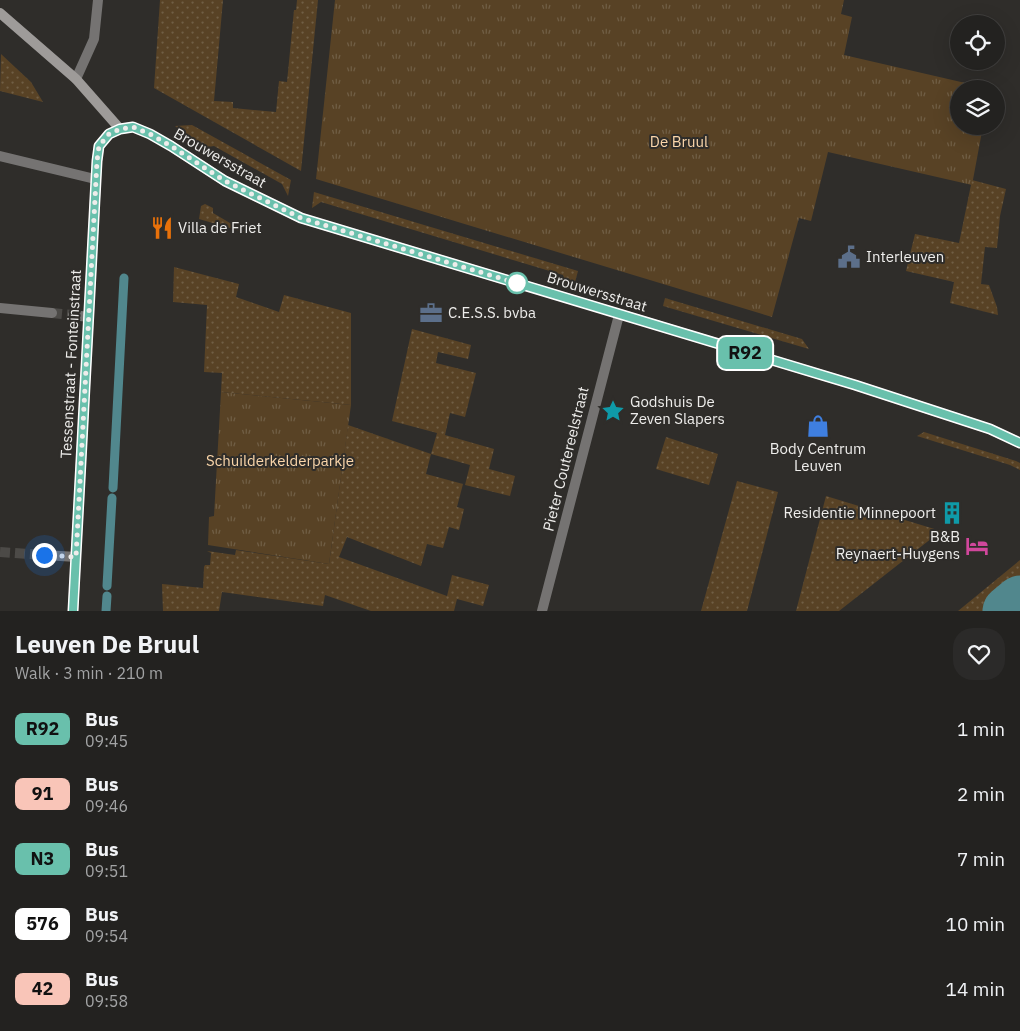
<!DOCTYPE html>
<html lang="en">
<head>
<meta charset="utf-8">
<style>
	body { margin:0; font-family:"IBM Plex Sans",sans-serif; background:#2b2a29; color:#f1f3f6; height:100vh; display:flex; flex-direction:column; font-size:19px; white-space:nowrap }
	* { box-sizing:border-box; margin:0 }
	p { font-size:16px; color:#a3a4a5 }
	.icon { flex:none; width:28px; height:28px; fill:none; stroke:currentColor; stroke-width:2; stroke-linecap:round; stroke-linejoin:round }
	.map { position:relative; height:611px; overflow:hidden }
	.details { display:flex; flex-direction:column; background:#232220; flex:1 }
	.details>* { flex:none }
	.badge { padding:0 10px; border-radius:8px; font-size:18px; line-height:32px }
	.controls { position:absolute; left:950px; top:15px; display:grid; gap:10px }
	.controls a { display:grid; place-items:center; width:55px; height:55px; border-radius:50%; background:#232220; box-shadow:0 5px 20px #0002,0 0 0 1px #403f3e; font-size:25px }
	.you { position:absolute; width:25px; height:25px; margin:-12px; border:4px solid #fff; border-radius:50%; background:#1a73e8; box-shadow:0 0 0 8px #1a73e833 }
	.map>.badge { position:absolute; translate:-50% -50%; box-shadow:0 0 0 2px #fff }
	.round { display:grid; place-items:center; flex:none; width:52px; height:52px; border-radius:20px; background:#2b2a29 }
	.summary { display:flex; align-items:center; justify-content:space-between; height:85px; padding:0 15px }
	h1 { font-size:24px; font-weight:700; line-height:38px }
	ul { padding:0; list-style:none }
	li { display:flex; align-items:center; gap:15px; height:65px; padding:0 15px }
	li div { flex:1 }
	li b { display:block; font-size:19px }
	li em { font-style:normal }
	li .badge { min-width:55px; font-weight:700; text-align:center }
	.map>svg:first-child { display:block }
	.park { fill:url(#park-tufts) }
	.garden { fill:url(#garden-dots) }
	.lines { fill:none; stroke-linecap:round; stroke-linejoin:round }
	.stream { stroke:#51878d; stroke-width:9 }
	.river { stroke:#51878d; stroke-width:51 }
	.street-tunnel { stroke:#4c4a47; stroke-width:10; stroke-dasharray:10 5; stroke-linecap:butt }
	.street { stroke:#757372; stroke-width:10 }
	.secondary { stroke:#9e9b99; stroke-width:10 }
	.line-casing { stroke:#fff; stroke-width:11 }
	.line { stroke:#69c0ac; stroke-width:8 }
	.walk { stroke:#eeedeb; stroke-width:5; stroke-dasharray:0 9 }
	.stop-dot { fill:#fff; stroke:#69c0ac; stroke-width:2.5 }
	.labels { text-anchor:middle; stroke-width:4; stroke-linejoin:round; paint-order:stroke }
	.park-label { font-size:15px; fill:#fbd6aa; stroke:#2f2d2a }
	.street-label { font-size:15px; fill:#eeedeb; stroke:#2f2d2a }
	.poi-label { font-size:15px; fill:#eeedeb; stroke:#2f2d2a; text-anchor:start }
</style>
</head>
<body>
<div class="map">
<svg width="1020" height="611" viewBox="0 0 1020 611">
	<defs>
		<pattern id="park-tufts" width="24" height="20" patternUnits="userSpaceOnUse" patternTransform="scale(1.25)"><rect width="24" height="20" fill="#584225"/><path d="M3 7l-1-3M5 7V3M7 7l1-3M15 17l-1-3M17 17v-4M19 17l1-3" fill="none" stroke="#705e45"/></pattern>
		<pattern id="garden-dots" width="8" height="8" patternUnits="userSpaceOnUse" patternTransform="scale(1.25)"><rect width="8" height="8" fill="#584225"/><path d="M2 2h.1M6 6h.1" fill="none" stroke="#705e45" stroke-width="1.8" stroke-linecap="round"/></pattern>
	</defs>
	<rect width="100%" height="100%" fill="#2f2d2a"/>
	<!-- park -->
	<path class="park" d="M335,0H844L841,14L852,17L844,55L974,85L973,89H959V126H983L972,185L828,152L811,221L799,218L772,317L316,179Z
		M221,392L351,405L329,564L208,545L209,517L214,516Z"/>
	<!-- garden -->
	<path class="garden" d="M160,0H223L214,101L233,102V108L276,112L279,81L287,82L294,10H296L297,0H318L301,171L154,88Z
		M1,54L31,82L43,102L0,91Z
		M192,125L291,180L288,196L282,184L214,146L202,148L175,126Z
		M972,180L1006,189L1000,216L997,248L985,247L981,284L989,285L997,307L998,315L950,303L954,282L906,271L915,234L959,243Z
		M314,192L578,271L574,286L566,284L563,275L321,202L312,208Z
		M205,204L213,208V213L247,233L199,219L201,206Z
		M174,267L239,284L236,297L279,312L284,295L351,313V405L221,392L222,373L204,372L207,305L173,302Z
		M665,298L802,339L809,349L663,306Z
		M412,329L471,345L468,359L438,352L436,363L476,373L465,417L450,413L445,435L494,449L489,469L515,476L510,496L465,485L470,465L431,454L426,474L463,484L457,507L464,509L459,530L449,527L443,548L427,544L421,566L347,537L339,557L447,596L452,575L489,585L483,606L457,599L454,611H371L325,595L323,606L222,592L219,611H163L162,584L203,588L204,567L205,565H210L211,553L207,551L235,555L236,550L329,564L348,425L431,454L437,433L392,421Z
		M924,432L1016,461L1020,463V470L1010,465L917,436Z
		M666,437L718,454L709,485L656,469Z
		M737,481L778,492L747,611H701Z
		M826,496L941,531L839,611H796Z
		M1020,560V595L1000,611H958Z"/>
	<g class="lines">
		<!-- stream -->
		<path class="stream" d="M113,488L124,278
			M107,586L112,498
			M106,611L107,596"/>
		<!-- river -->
		<path class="river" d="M1008,611L1020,601"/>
		<!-- street-tunnel -->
		<path class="street-tunnel" d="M52,313L73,315
			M0,552L45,555"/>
		<!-- street -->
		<path class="street" d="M76,79L94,39L98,0
			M0,156L95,179
			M0,308L52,313
			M73,315L88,317
			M45,555L76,557
			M542,611L619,315"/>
		<!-- secondary -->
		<path class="secondary" d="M0,13L76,79L120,129
			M73,611L97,161L99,146L109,134L120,129L133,127L150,134L171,146L225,181L301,218L855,385L990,429L1020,443"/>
	</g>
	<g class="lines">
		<defs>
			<path id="line" d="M73,611L97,161L99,146L109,134L120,129L133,127L150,134L171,146L225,181L301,218L855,385L990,429L1020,443"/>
		</defs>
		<!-- line casing -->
		<use href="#line" class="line-casing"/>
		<!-- line -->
		<use href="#line" class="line"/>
		<!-- walk -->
		<path class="walk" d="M44,555L76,557L97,161L99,146L109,134L120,129L133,127L150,134L171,146L225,181L301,218L526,286L517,283"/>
	</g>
	<!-- icons -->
	<defs>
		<symbol id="restaurant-bare" viewBox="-9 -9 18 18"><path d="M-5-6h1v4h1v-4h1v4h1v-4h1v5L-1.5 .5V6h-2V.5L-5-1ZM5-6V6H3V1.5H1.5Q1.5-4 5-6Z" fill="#e8710a" stroke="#2f2d2a" stroke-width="2.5" paint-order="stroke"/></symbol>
		<symbol id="civic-bare" viewBox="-9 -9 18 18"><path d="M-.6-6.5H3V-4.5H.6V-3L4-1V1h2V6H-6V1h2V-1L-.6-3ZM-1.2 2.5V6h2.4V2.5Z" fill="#5c6f8a" stroke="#2f2d2a" stroke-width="2.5" paint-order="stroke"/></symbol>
		<symbol id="office-bare" viewBox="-9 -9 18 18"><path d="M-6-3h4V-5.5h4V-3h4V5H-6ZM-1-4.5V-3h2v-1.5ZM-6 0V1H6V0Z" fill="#5c6f8a" stroke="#2f2d2a" stroke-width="2.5" paint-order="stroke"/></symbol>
		<symbol id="sight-bare" viewBox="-9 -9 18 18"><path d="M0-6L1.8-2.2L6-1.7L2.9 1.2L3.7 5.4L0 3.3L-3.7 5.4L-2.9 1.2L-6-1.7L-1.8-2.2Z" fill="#0f9aa8" stroke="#2f2d2a" stroke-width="2.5" paint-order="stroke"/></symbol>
		<symbol id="shop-bare" viewBox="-9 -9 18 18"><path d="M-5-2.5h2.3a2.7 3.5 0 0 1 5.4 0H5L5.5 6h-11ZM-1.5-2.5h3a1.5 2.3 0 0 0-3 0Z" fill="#3f7fe0" stroke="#2f2d2a" stroke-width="2.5" paint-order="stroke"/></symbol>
		<symbol id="building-bare" viewBox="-9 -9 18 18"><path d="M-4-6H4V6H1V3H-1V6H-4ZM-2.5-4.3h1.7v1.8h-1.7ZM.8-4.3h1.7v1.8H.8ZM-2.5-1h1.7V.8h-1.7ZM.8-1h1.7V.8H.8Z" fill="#0f9aa8" stroke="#2f2d2a" stroke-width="2.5" paint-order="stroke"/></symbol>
		<symbol id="hotel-bare" viewBox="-9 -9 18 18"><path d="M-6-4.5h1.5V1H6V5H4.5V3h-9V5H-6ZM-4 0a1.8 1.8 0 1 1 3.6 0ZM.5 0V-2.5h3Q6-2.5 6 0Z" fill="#d1479c" stroke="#2f2d2a" stroke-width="2.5" paint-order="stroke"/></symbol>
	</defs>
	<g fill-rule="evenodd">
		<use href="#restaurant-bare" x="146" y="212" width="32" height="32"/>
		<use href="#civic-bare" x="833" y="241" width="32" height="32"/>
		<use href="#office-bare" x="415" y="297" width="32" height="32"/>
		<use href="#sight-bare" x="597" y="395" width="32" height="32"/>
		<use href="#shop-bare" x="802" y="410" width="32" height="32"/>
		<use href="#building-bare" x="936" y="497" width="32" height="32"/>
		<use href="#hotel-bare" x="961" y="530" width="32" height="32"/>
	</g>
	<!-- markers -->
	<circle class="stop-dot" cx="517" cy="283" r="10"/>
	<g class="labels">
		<!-- park labels -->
		<g class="park-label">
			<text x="679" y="147">De Bruul</text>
			<text x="280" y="466">Schuilderkelderparkje</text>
		</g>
		<!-- street labels -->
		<g class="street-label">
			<text transform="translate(220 158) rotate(30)" y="5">Brouwersstraat</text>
			<text transform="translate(597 292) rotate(17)" y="5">Brouwersstraat</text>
			<text transform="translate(71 364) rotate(-87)" y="5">Tessenstraat - Fonteinstraat</text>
			<text transform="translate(566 459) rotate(-76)" y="5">Pieter Coutereelstraat</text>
		</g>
		<!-- poi labels -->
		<g class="poi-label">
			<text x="178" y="233">Villa de Friet</text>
			<text x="866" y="262">Interleuven</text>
			<text x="448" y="318">C.E.S.S. bvba</text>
			<text x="630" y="407">Godshuis De<tspan x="630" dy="17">Zeven Slapers</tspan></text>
			<text x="818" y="454" text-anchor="middle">Body Centrum<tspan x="818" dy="17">Leuven</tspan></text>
			<text x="936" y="518" text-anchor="end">Residentie Minnepoort</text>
			<text x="960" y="542" text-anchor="end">B&amp;B<tspan x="960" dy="17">Reynaert-Huygens</tspan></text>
		</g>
	</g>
</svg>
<div class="controls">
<a><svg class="icon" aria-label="locate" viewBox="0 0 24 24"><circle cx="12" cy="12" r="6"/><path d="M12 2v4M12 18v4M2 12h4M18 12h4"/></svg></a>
<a><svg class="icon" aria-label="layers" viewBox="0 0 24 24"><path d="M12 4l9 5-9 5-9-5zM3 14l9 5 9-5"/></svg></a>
</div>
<div class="you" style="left:44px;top:555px"></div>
<b class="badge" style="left:745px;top:353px;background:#69c0ac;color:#111">R92</b>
</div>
<section class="details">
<div class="summary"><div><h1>Leuven De Bruul</h1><p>Walk · 3 min · 210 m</p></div><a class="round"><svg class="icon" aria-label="heart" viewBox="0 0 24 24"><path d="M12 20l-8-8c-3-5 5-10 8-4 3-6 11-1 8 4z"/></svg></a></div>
<ul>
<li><span class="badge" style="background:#69c0ac;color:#111">R92</span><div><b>Bus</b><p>09:45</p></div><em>1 min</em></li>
<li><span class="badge" style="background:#f9c5b8;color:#111">91</span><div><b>Bus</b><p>09:46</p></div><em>2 min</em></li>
<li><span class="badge" style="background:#69c0ac;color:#111">N3</span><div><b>Bus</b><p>09:51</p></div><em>7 min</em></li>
<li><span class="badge" style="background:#fff;color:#111">576</span><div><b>Bus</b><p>09:54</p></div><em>10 min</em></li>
<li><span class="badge" style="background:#f9c5b8;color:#111">42</span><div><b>Bus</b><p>09:58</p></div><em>14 min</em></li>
</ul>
</section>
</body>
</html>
